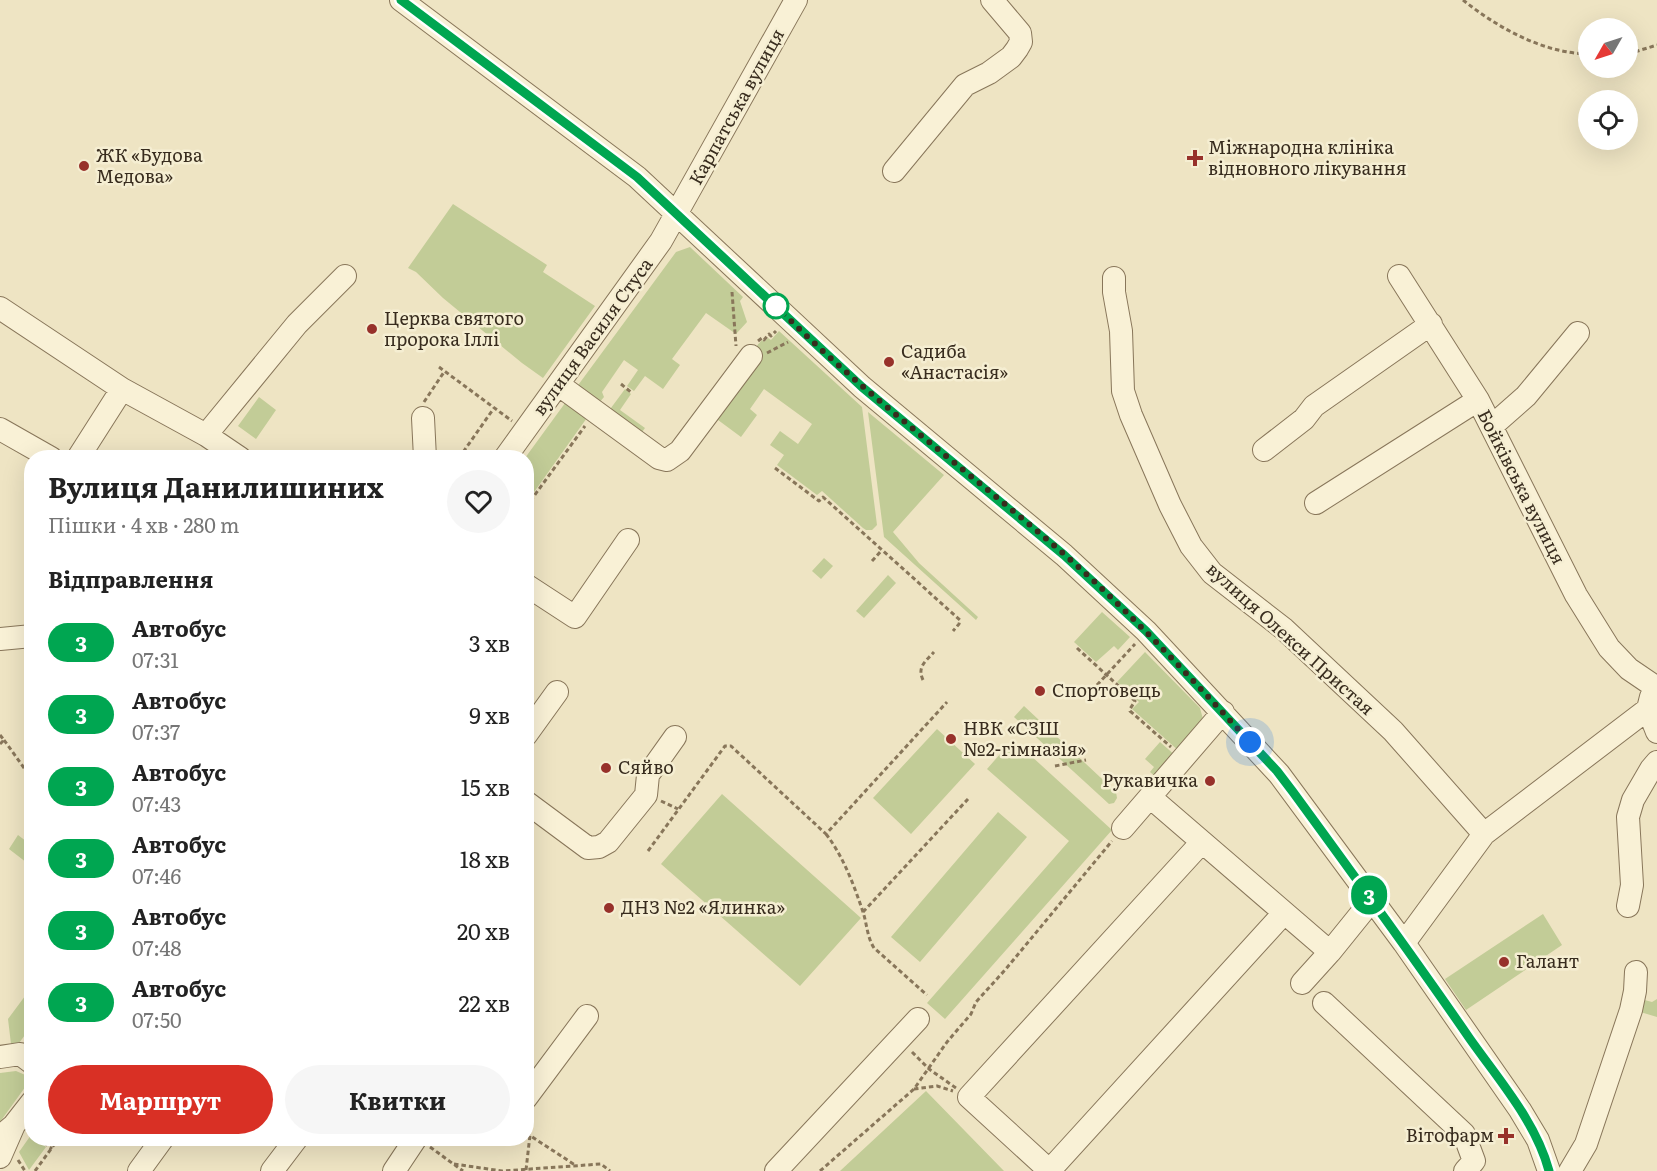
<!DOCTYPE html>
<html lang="uk">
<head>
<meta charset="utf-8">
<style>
	body { margin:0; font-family:Literata,serif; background:#f6f6f6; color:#222; height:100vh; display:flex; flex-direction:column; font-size:22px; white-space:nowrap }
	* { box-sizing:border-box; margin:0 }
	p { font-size:20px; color:#767676 }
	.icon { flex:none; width:33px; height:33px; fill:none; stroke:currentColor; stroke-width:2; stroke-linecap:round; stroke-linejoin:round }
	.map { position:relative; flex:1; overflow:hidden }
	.sheet { position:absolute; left:24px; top:450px; width:510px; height:696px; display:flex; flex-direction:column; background:#fff; border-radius:24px; box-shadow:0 6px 24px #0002 }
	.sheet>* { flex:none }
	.badge { padding:0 12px; border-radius:20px; font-size:21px; line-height:39px }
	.needle { width:39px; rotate:231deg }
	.fabs { position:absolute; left:1578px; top:18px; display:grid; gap:12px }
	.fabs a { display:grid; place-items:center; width:60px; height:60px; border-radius:50%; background:#fff; box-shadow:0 6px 24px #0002; font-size:30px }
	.you { position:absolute; width:30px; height:30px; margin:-15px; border:4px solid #fff; border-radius:50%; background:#1a73e8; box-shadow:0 0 0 9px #1a73e833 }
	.map>.badge { position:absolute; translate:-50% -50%; box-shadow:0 0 0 3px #fff }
	h2 { padding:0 24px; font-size:22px; line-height:54px }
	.round { display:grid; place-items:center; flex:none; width:63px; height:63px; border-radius:32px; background:#f6f6f6 }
	.head { display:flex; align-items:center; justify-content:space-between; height:102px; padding:0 24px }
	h1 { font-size:28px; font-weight:700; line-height:45px }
	.button { display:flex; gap:12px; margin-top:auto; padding:12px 24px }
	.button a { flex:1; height:69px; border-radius:36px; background:#d93025; color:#fff; font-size:24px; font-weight:700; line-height:69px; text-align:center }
	.button a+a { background:#f6f6f6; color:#222 }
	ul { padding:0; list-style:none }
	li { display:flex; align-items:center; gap:18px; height:72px; padding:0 24px }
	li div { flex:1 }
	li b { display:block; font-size:22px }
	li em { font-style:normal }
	li .badge { min-width:66px; font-weight:700; text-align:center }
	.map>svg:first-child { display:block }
	.green { fill:#c2cc97 }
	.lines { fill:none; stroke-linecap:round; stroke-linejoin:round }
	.minor-casing { stroke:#88765a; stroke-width:24 }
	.path { stroke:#88765a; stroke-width:3; stroke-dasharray:4.5 3; stroke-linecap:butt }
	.minor { stroke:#f9f1d6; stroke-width:22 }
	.line-casing { stroke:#fff; stroke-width:14 }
	.line { stroke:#00a651; stroke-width:9 }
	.walk { stroke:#382c1e; stroke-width:6; stroke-dasharray:0 10.8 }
	.poi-dot { fill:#97312a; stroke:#f5eed2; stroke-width:2 }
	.stop-dot { fill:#fff; stroke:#00a651; stroke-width:3 }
	.labels { text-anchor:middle; stroke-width:5; stroke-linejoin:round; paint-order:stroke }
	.street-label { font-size:18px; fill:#382c1e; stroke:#f5eed2 }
	.poi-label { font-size:18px; fill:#382c1e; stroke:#f5eed2; text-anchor:start }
</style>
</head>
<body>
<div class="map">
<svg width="1657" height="1171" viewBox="0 0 1657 1171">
	<rect width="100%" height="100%" fill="#eee4c3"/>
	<!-- green -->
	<path class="green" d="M453,204L547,265L543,272L595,306L543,378L522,363L443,298L416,272L408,268Z
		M690,247L743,297L740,301L747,322L736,334L706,313L672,359L680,365L663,389L645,376L634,391L627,386L638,370L624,360L602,392L604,397L598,404L576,388L676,252Z
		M779,331L862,407L877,525L872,530H866L863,528L822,491L817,495L777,465L784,455L770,445L780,431L798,444L812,424L764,389L750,409L757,415L741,437L714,417L753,350L762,340L764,342L768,338L771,340Z
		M625,389L631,394L620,410L645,428L639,436L608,412Z
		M259,397L276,410L256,439L238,426Z
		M568,399L589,415L527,502L526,458H525Z
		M868,412L944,475L893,532L919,563L978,617L976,620L884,537Z
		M824,558L833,566L821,579L812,571Z
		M888,575L896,583L864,618L856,611Z
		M1102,612L1130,637L1118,650L1114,646L1096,662L1074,642Z
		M1145,652L1200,708L1203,719L1180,752L1132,709L1139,702L1117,682Z
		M1024,706L1116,792L1117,798L1114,803L1109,804L1014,717Z
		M937,729L975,764L911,834L873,798Z
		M1160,742L1176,756L1157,778L1150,772L1154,767L1145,759Z
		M1008,745L1029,754L1112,830L945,1019L927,1003L1069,841L987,769Z
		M722,794L861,918L800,986L661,864Z
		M998,812L1027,837L920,962L891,937Z
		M18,835L31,845V866L9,849Z
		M1543,914L1562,945L1466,1010L1445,979Z
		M31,988V1027L19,1043L11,1044L8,1019Z
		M1641,999L1652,1002L1657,999V1017L1637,1011Z
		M16,1071L30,1077L31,1079L0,1122V1073Z
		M926,1091L1004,1171H840Z
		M31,1135L32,1138L36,1139L46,1147L29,1170L19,1152Z"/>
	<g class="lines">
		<defs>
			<path id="minor" d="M401,0L637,177L862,387L1064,555L1146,631L1279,774L1404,943L1520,1110L1538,1140L1549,1171
				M894,171L965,85L989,73L1011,57L1017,49L1021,42L1020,33L992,0
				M1399,276L1478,400L1576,595L1609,648L1629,669L1654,686
				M1114,278V292L1121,331L1123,391L1131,415L1170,505L1191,546L1212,573L1284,629L1393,731L1484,834
				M0,308L122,389L206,435L240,458
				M559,385L659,458L667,460L680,451L751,356
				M423,418L425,458
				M1492,426L1526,396L1578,333
				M0,429L51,458
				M206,435L297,324L345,276
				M1264,450L1304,419L1314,406L1431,324
				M78,458L122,389
				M505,458L661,241L796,0
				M1316,503L1478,400
				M526,585L575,617L628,540
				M0,639L32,636
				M1651,697L1648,709L1657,732
				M526,735L557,692
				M1150,797L1330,952
				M526,802L588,848L599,847L608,842L646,795L648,775L675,737
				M1123,828L1223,712
				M1628,906L1632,885L1628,817L1633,800L1651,769L1657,762
				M1404,943L1484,834L1648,709
				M1302,983L1330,952L1372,900
				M1324,1003L1464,1134L1474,1161L1465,1171
				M0,1057L20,1054L32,1063
				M526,1098L587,1016
				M0,1137L14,1125L32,1102
				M0,1157L14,1125
				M1050,1170L1284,913
				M139,1171L163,1138
				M272,1171L297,1138
				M394,1171L416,1138
				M776,1171L918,1019
				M1050,1171L969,1097L1202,842
				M1570,1171L1586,1144L1631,1010L1635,991L1636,972"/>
		</defs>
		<!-- minor casing -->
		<use href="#minor" class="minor-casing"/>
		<!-- path -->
		<path class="path" d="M1463,0C1498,28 1543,53 1588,54
			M1628,54L1657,45
			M732,292L736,346
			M758,341L762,338L764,340L769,334L771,336L776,331
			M767,353L788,342
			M439,367L512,421
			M621,384L632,393
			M424,402L444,372
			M459,458L494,408
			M775,468L819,501L823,497L960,620L959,624L953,631
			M526,507L585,426
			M872,561L882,550
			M1077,648L1135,701L1130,709V711L1171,747
			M923,680C917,667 925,662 934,652
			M1097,685L1135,644
			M0,735L4,740L0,744
			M4,740L32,779
			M1055,766L1086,760
			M661,801L678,809
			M826,834C843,856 854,885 863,912C867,924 867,937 874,948L927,995
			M648,851L725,746H731L826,834L947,702
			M863,912L968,799
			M912,1052L929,1069L956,1088
			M914,1089L937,1086L953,1091
			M526,1133L575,1165
			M38,1138L52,1149
			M430,1147L463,1171
			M18,1160L25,1171
			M454,1164L502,1171L601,1164L610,1171
			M526,1170L530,1135L526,1118
			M35,1171L59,1138
			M820,1171L914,1089L947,1042L971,1014L976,1002L1005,970L1112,841"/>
		<!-- minor -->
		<use href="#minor" class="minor"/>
	</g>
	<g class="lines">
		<defs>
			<path id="line" d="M401,0L637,177L862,387L1064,555L1146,631L1277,771L1293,792C1353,874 1413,956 1470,1039C1499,1080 1536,1122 1549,1171"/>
		</defs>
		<!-- line casing -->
		<use href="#line" class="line-casing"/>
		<!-- line -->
		<use href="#line" class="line"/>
		<!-- walk -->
		<path class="walk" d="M776,306C866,397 969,471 1065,555C1131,613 1190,677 1250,742"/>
	</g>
	<!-- markers -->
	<g class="poi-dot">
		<path d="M1192 149h6v6h6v6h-6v6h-6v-6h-6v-6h6z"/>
		<circle cx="84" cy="166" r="6"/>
		<circle cx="372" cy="329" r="6"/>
		<circle cx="889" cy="362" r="6"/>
		<circle cx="1040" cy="691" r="6"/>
		<circle cx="951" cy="739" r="6"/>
		<circle cx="606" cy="768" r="6"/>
		<circle cx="1210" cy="781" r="6"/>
		<circle cx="609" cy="908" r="6"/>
		<circle cx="1504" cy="962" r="6"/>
		<path d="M1503 1127h6v6h6v6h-6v6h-6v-6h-6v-6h6z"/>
	</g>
	<circle class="stop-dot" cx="776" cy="306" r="12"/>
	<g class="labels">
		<!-- street labels -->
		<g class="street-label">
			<text transform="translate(737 107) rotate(-61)" y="6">Карпатська вулиця</text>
			<text transform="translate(593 337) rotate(-54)" y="6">вулиця Василя Стуса</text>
			<text transform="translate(1521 487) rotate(63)" y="6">Бойківська вулиця</text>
			<text transform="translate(1290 639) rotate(42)" y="6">вулиця Олекси Пристая</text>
		</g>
		<!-- poi labels -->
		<g class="poi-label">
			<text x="1208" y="154">Міжнародна клініка<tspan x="1208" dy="21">відновного лікування</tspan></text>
			<text x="96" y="162">ЖК «Будова<tspan x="96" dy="21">Медова»</tspan></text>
			<text x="384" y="325">Церква святого<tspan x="384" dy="21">пророка Іллі</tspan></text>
			<text x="901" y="358">Садиба<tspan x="901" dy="21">«Анастасія»</tspan></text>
			<text x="1052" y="697">Спортовець</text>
			<text x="963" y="735">НВК «СЗШ<tspan x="963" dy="21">№2-гімназія»</tspan></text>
			<text x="618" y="774">Сяйво</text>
			<text x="1198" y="787" text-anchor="end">Рукавичка</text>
			<text x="621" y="914">ДНЗ №2 «Ялинка»</text>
			<text x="1516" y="968">Галант</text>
			<text x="1494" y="1142" text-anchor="end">Вітофарм</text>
		</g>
	</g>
</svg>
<div class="fabs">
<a><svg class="needle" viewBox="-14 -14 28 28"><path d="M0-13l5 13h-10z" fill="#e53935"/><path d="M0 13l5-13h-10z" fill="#767676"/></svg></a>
<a><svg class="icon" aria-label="locate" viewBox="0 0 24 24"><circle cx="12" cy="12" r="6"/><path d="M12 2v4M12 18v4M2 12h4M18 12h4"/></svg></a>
</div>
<div class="you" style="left:1250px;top:742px"></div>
<b class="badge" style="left:1369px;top:895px;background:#00a651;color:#fff">3</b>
<section class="sheet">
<div class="head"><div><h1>Вулиця Данилишиних</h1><p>Пішки · 4 хв · 280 m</p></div><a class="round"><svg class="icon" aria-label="heart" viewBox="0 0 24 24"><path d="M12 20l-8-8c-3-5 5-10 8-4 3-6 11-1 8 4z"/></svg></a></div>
<h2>Відправлення</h2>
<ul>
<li><span class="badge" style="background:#00a651;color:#fff">3</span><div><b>Автобус</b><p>07:31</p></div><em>3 хв</em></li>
<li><span class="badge" style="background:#00a651;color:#fff">3</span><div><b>Автобус</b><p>07:37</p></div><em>9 хв</em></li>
<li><span class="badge" style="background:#00a651;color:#fff">3</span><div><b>Автобус</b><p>07:43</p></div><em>15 хв</em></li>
<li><span class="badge" style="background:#00a651;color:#fff">3</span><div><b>Автобус</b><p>07:46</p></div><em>18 хв</em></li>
<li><span class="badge" style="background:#00a651;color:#fff">3</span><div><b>Автобус</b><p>07:48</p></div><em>20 хв</em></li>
<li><span class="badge" style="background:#00a651;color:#fff">3</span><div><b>Автобус</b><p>07:50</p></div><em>22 хв</em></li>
</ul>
<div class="button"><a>Маршрут</a><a>Квитки</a></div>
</section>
</div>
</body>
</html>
